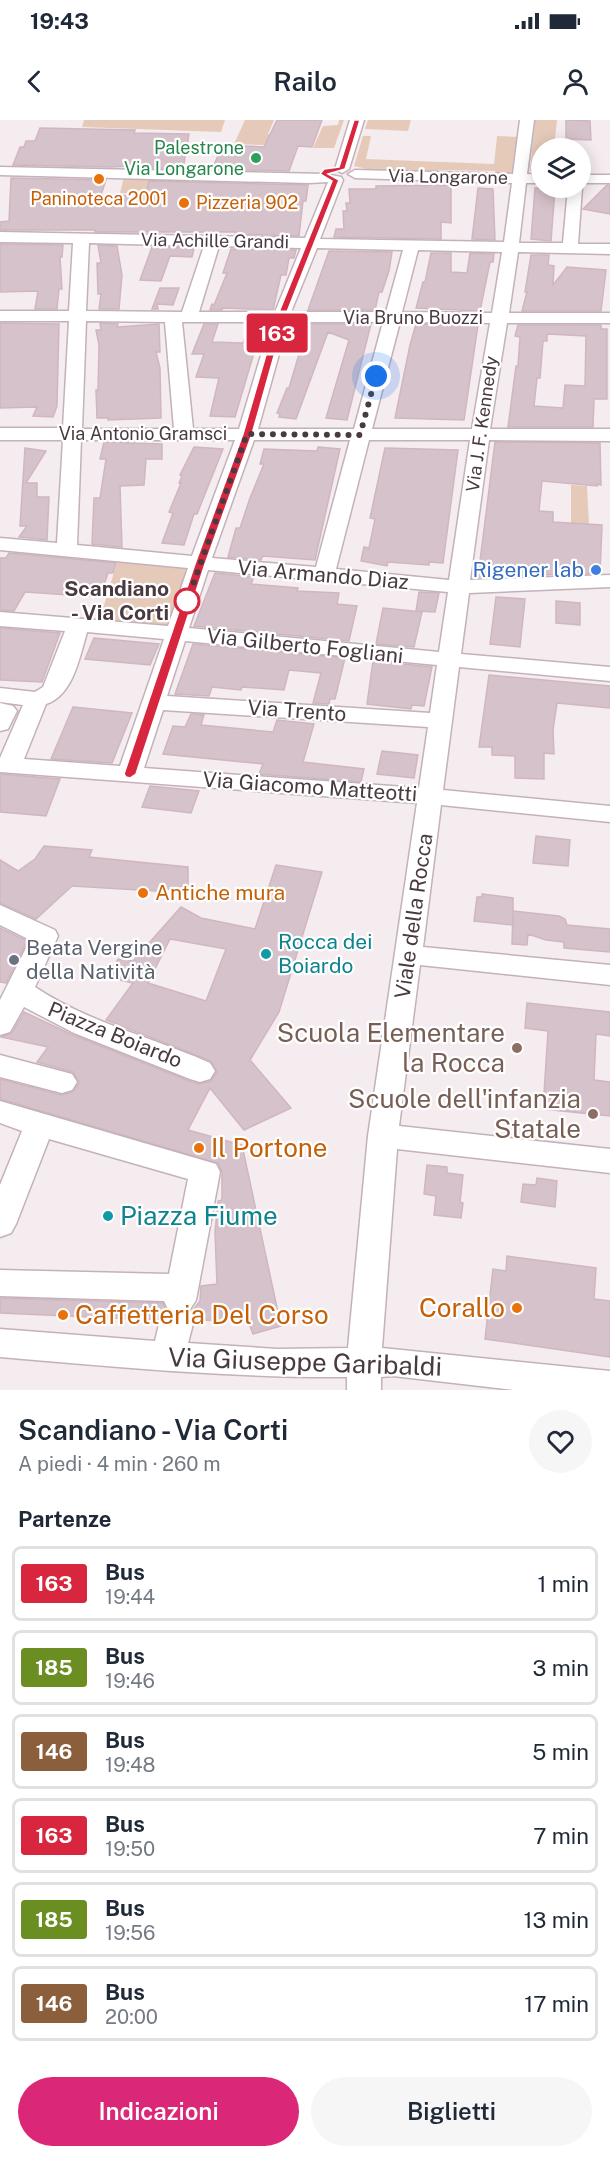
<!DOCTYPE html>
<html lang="it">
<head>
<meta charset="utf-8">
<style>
	body { margin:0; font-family:"Public Sans",sans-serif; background:#f6f6f7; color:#1f2937; height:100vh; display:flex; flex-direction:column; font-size:22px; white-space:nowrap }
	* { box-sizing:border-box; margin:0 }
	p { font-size:20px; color:#747a83 }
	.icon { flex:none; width:33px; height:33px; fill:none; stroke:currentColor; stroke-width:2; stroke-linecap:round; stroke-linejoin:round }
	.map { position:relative; height:1270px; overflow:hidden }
	.panel { display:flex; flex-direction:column; background:#fff; flex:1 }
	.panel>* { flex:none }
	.badge { padding:0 12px; border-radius:4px; font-size:21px; line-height:39px }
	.tools { position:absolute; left:531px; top:18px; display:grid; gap:12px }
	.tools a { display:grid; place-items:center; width:60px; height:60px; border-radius:50%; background:#fff; box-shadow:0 3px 15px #0003; font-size:30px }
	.you { position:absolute; width:30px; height:30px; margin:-15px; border:4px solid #fff; border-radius:50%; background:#1a73e8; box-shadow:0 0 0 9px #1a73e833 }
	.map>.badge { position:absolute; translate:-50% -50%; box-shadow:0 0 0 3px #fff }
	h2 { padding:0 18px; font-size:22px; line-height:54px }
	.round { display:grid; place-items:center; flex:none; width:63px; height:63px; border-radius:32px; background:#f6f6f7 }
	.head { display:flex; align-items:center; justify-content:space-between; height:102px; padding:0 18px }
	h1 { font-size:28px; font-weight:600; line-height:45px }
	.primary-button { display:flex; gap:12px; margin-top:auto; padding:12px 18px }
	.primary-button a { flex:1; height:69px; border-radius:36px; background:#db2777; color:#fff; font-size:24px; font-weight:600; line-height:69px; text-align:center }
	.primary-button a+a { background:#f6f6f7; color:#1f2937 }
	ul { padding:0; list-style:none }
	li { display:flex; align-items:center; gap:18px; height:75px; margin:0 12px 9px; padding:0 6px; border:3px solid #e0e1e3; border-radius:9px }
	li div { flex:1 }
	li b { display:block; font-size:22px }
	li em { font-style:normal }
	li .badge { min-width:66px; font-weight:700; text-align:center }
	.status { display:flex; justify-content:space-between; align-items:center; height:42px; padding:0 30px; background:#fff; direction:ltr }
	.status svg { height:16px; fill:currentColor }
	header { display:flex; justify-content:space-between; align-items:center; height:78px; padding:0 18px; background:#fff; font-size:27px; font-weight:600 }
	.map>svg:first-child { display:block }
	.green { fill:#e5cab9 }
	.building { fill:#d6c2cb; stroke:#d0b6c2; stroke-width:1.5; fill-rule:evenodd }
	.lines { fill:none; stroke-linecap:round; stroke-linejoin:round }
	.minor-casing { stroke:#c3b2b9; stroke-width:3 }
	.minor { fill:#fff; fill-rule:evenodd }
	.line { fill:#d7263d; stroke:#fff; stroke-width:1.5 }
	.walk { stroke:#493a41; stroke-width:6; stroke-dasharray:0 10.8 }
	.leisure-dot { fill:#2e9e5b; stroke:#fff; stroke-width:2 }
	.food-dot { fill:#e8710a; stroke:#fff; stroke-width:2 }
	.shop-dot { fill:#3f7fe0; stroke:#fff; stroke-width:2 }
	.stop-dot { fill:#fff; stroke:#d7263d; stroke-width:3 }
	.culture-dot { fill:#0f9aa8; stroke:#fff; stroke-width:2 }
	.worship-dot { fill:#6b7280; stroke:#fff; stroke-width:2 }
	.education-dot { fill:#8d6e63; stroke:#fff; stroke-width:2 }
	.labels { text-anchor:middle; stroke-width:4.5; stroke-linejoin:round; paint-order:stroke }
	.far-leisure-label { font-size:18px; fill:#27864d; stroke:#fff; text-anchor:end }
	.far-street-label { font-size:18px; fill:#493a41; stroke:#fff }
	.far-food-label { font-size:18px; fill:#c56008; stroke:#fff }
	.shop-label { font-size:21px; fill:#366cbe; stroke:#fff; text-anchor:end }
	.street-label { font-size:21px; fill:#493a41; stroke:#fff }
	.stop-label { font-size:21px; font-weight:bold; fill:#493a41; stroke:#fff; text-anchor:end }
	.food-label { font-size:21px; fill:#c56008; stroke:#fff; text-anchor:start }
	.culture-label { font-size:21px; fill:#0d838f; stroke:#fff; text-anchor:start }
	.worship-label { font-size:21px; fill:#5b616d; stroke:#fff; text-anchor:start }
	.near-education-label { font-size:26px; fill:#785e54; stroke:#fff; text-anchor:end }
	.near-food-label { font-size:26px; fill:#c56008; stroke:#fff; text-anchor:start }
	.near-culture-label { font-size:26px; fill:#0d838f; stroke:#fff; text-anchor:start }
	.near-street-label { font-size:26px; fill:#493a41; stroke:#fff }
</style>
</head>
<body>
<div class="status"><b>19:43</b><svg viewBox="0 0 49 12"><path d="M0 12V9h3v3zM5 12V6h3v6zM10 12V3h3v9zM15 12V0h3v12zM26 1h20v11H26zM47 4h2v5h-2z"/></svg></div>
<header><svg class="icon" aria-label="back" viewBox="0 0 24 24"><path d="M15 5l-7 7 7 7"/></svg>Railo<svg class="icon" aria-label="person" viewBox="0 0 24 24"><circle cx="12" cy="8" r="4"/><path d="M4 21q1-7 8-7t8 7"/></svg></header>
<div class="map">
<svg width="610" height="1270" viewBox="0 0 610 1270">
	<rect width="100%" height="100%" fill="#f5ecef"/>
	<!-- green -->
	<path class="green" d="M84,0H225L221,12L82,7Z
		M245,0H274L268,14L286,15L297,26L234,24Z
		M339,0H344L334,28H313L323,6L338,5Z
		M368,0H411L408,11L365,9Z
		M535,0H557L554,28H542L541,56L534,55L530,50Z
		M363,16H371L366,39L494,44L497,16L518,17L513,51L508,54L496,55L495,51L438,50V54L380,52L354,46Z
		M124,57L187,59L178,77L120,73Z
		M571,365L587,366L589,404L571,403Z
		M118,439L187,447L169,510L98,505Z"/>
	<!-- building -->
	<path class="building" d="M277,0H322L312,27L298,26L289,51L212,49L223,25L264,27Z
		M566,0L590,1L591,20L566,19Z
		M40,8L135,10L134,13L189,14L183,49L152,48V45L111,47L13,45L20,27H24L26,21H35Z
		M11,58L106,60L101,75L146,76L149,61L308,65L306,81H303L299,116L235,114L236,112H95V110H0V102L9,101Z
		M451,65V103L441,102V119L334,117L336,109H344L343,91H347L346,83H350L349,69H376V66Z
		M607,65H610V94L583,89Z
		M478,68L493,69L495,120L472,119Z
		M535,68L555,69L551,121L531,119Z
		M0,124L63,125L62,137H60L62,169H59L57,189H35L38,171L0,172Z
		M98,125L117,126L122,155L119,189H99L101,174H98L97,143H101Z
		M152,127L194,128L192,137L170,136L161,161L140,160Z
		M231,129L296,130L294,138H289L286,155H281L273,190L222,188V190H210L212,184L214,185L227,153H223Z
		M329,131L392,132L389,151L382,172H379L375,190H308Z
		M431,133H451V152L467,153L470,133L494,134L493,142H490L480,191L416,188L423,162H425Z
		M531,135H549L548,145L554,146L553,165L567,147L606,150L601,191H522L527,172H525Z
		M160,168H179L173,185L157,184L158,189H152Z
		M0,203L59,204L57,286L53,297L33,296L37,287L0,288Z
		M100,203L118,204L117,207L159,204L160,232H156L160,248L161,298L108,300V298H97L96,270H98L99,225L96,210H101Z
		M204,204H218L212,222L243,223L249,204H268L265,216H259L235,297L210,296L219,258L196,257L204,234H192Z
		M308,204H371L347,300L326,298L349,220L328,212L296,299L279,297L280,294L277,293L287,268H289Z
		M416,204L478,205L464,300L395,298L410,225Z
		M518,205H601V209H607V279H594L593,307H508L516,246H518L520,217L515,216ZM547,214L586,216L585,266L565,265L563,288L534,286L537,258H540L543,221H547Z
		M104,322L162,324V339H146L144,365L120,366L122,427L92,424L94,378H100L106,339H100Z
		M495,322L600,323L601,365L596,364L597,366L542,361L539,391L553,392V402L602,405L600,453L478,457Z
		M194,327L223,329L197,394H194L184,425L162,423L173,393L169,392L181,363H179L182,356L180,355Z
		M318,327L340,329L315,440L263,436L261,440L228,437L236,408H240L250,378L264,344H260L264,329L317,331Z
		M25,328L46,331L26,363H37V377H49L47,420L19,417L27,406H20Z
		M385,328L458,330L443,443L429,442V445L388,442L387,446L361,441L364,427L369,428L375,399L370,398Z
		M9,433L116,443L113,453H108L100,477L25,472L14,491L0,490V438H6Z
		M215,453L254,457L251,464L298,468L297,471L339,473L337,484L357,486L349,521L194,506Z
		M419,472L439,473L435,492L416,491Z
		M496,477L525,479L520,527L490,524Z
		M556,481L580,483V505L556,503Z
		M383,488L422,492L414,527L376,524Z
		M0,508L60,513L42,562L0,560Z
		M94,518L159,524L150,545L85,539Z
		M193,524L345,538L335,579H330L329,584L313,583L321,553L289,550L284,570L242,567L241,570L212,567L209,576L175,574Z
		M373,541L432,547L424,586L412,585L411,589L367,584Z
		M489,555L610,566V588L557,583L553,610L554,634L544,633V659L515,658V636L492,635V627H479Z
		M73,587L132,593L112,643L51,639Z
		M191,594L204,595L201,605L273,612L277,600L314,604L303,642L364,649L361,662L259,654L263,644L163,634L173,606L185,607Z
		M382,631L418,635L414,658L377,654Z
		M0,654L60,659L46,696L0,692Z
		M150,666L199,671L191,693L142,687Z
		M536,716L570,720L568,746L533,743Z
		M44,726L92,730L89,737L188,747V766L156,771L72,766L36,799L0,783V740L18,751L35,739Z
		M276,745L322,752L279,892L250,940L291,988L244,1010L210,968L188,1010L242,1025L281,1206L253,1214L248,1201L196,1200L192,1191L200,1181L201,1166L217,1164L215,1112L218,1081L222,1080V1052L218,1043L0,979V959L61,975L73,972L79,963L73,952L37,942L48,927L1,917L12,913L24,892L73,915L189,961L199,964L211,961L217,952L211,941L106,900L133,863L107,857L118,839L133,841L181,787L201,798L255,809ZM170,819L226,829L206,881L148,863Z
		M482,774L513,778V805L474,801L477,777H482Z
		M513,791L559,796L565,799L567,805L610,809V832L564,828V822L546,820L528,814L527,825L512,824Z
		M0,808L27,821L6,863L0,862Z
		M527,883L610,892V916L596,914L594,960L610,962V996L543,989L548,911L525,908Z
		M427,1045L447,1047V1053L463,1055L460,1082L463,1083L461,1098L434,1095L436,1076L424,1074Z
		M537,1058L557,1061L555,1087L521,1082L523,1064L536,1065Z
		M507,1136L596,1148L594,1179L610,1181V1237L485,1219L493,1149L506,1151Z
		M0,1178L163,1183L165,1189L158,1200L0,1193Z"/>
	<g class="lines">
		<defs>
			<path id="minor" d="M350,0H364L349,49L342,53L335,49Z
				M520,0H534L527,54L542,55V63H526L519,123H563L568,68H580V65L582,68L578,124H610V134L518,132L509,193H610V203H507L490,309H610V321L489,320L470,460L610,455V467L469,473L461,534L610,547V561L459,547L443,670L610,686V702L441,685L423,827L610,845V865L420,845L399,1006L610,1029V1053L397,1029L382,1228L610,1251V1270H514L393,1256L381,1257V1270H347V1257C231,1258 116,1247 0,1237V1209L155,1221L160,1200L168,1189L164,1181L0,1176V1150L169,1154L188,1059L49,1019L16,1104L11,1113L0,1117V1065L22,1011L0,1003V981L216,1044L220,1052L196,1180L189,1191L194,1200L188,1223L277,1229L348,1228L368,1016L417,683L0,652V638L23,585L0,582V568L35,572L43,567L65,511L0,506V492L168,506L188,448L0,430V418L57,423L63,320H0V308H63L69,201H0V191H69L73,123L0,122V112L305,118L328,62L309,63L0,55V47L326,54L341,57L343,60L320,119L504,122L512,63L355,58L348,54L355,50L513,54ZM89,123L204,126L182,192L86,191ZM219,126L301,128L275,192H199ZM317,128L403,130L386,192H291ZM418,130L502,132L492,193L402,192ZM86,201L165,202L174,309H82ZM182,202H271L239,309H193ZM288,202H383L354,309H258ZM400,202L490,203L472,309H372ZM81,320H235L192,436L77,425ZM254,320H350L316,447L212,438ZM369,320H470L449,460L336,449ZM208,450L448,472L439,532L189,508ZM87,512L164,519L120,646L24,639L46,584C73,576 80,536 87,512ZM185,521L437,545L430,593L167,576ZM163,590L428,607L419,668L144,648Z
				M580,55H610V63H580Z
				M0,583L13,586L17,591L8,609L0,611Z
				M0,785L55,810L58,816L35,867C89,903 152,917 210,943L215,951L210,959L200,962L190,959L74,913L24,887L10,912L0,915V880L30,820L0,805Z
				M0,935L72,954L77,962L72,970L62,973L0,957Z"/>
		</defs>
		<!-- minor casing -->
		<use href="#minor" class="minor-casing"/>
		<!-- minor -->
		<use href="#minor" class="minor"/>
	</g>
	<!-- line -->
	<path class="line" d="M354,0H360L345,49L328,54L339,60L285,197L252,314L205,444L136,654L130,658L126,657L124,654L195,444L243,314L277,197L332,61L320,54L324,49L339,47Z"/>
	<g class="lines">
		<!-- walk -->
		<path class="walk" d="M187,481L185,487L247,314L360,315L376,256"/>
	</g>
	<!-- markers -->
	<circle class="leisure-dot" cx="256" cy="38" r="6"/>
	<g class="food-dot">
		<circle cx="99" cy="59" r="6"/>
		<circle cx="184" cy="83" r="6"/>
		<circle cx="143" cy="773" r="6"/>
		<circle cx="199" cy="1028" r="6"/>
		<circle cx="517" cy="1188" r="6"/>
		<circle cx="63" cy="1195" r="6"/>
	</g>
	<circle class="shop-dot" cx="596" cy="450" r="6"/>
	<circle class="stop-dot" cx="187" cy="481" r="12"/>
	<g class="culture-dot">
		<circle cx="266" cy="834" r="6"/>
		<circle cx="108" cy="1096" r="6"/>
	</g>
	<circle class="worship-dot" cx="14" cy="840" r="6"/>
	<g class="education-dot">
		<circle cx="517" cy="928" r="6"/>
		<circle cx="593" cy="994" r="6"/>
	</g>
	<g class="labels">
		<!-- far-leisure labels -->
		<g class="far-leisure-label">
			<text x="244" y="34">Palestrone<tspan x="244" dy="21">Via Longarone</tspan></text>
		</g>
		<!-- far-street labels -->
		<g class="far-street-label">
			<text transform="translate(448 57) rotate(1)" y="6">Via Longarone</text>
			<text transform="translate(215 121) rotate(1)" y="6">Via Achille Grandi</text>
			<text x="413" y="204">Via Bruno Buozzi</text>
			<text transform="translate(482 304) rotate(-82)" y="6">Via J. F. Kennedy</text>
			<text x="143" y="320">Via Antonio Gramsci</text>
		</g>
		<!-- far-food labels -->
		<g class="far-food-label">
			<text x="99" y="85">Paninoteca 2001</text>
			<text x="196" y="89" text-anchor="start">Pizzeria 902</text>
		</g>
		<!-- shop labels -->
		<g class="shop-label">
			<text x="584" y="457">Rigener lab</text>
		</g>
		<!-- street labels -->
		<g class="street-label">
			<text transform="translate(323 455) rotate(5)" y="7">Via Armando Diaz</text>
			<text transform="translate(305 526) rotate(6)" y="7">Via Gilberto Fogliani</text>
			<text transform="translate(297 591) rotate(4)" y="7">Via Trento</text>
			<text transform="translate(310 667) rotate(4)" y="7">Via Giacomo Matteotti</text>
			<text transform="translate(414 796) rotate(-82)" y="7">Viale della Rocca</text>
			<text transform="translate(115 915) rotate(22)" y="7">Piazza Boiardo</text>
		</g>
		<!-- stop labels -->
		<g class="stop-label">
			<text x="169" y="476">Scandiano<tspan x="169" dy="24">- Via Corti</tspan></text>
		</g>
		<!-- food labels -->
		<g class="food-label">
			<text x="155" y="780">Antiche mura</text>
		</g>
		<!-- culture labels -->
		<g class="culture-label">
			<text x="278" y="829">Rocca dei<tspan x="278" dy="24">Boiardo</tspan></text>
		</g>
		<!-- worship labels -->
		<g class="worship-label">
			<text x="26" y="835">Beata Vergine<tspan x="26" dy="24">della Natività</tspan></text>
		</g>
		<!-- near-education labels -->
		<g class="near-education-label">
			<text x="505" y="922">Scuola Elementare<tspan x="505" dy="30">la Rocca</tspan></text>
			<text x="581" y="988">Scuole dell'infanzia<tspan x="581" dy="30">Statale</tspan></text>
		</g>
		<!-- near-food labels -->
		<g class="near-food-label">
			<text x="211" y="1037">Il Portone</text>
			<text x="505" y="1197" text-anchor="end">Corallo</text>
			<text x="75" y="1204">Caffetteria Del Corso</text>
		</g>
		<!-- near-culture labels -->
		<g class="near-culture-label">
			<text x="120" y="1105">Piazza Fiume</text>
		</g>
		<!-- near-street labels -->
		<g class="near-street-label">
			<text transform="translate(305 1242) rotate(2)" y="9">Via Giuseppe Garibaldi</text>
		</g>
	</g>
</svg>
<div class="tools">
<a><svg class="icon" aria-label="layers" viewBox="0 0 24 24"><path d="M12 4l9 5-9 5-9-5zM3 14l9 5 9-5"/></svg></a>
</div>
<div class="you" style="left:376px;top:256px"></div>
<b class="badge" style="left:277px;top:213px;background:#d7263d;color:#fff">163</b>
</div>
<section class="panel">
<div class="head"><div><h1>Scandiano - Via Corti</h1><p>A piedi · 4 min · 260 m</p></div><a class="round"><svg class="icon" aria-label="heart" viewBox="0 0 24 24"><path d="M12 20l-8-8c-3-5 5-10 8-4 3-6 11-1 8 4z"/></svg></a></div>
<h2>Partenze</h2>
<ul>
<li><span class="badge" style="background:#d7263d;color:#fff">163</span><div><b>Bus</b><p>19:44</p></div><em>1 min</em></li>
<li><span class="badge" style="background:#6b8e23;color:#fff">185</span><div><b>Bus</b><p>19:46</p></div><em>3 min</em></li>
<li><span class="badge" style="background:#8b5e3c;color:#fff">146</span><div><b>Bus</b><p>19:48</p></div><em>5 min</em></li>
<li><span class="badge" style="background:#d7263d;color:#fff">163</span><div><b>Bus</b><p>19:50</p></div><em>7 min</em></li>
<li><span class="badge" style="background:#6b8e23;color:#fff">185</span><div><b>Bus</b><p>19:56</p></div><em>13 min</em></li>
<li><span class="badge" style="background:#8b5e3c;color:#fff">146</span><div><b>Bus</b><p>20:00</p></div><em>17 min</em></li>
</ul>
<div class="primary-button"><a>Indicazioni</a><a>Biglietti</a></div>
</section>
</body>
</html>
